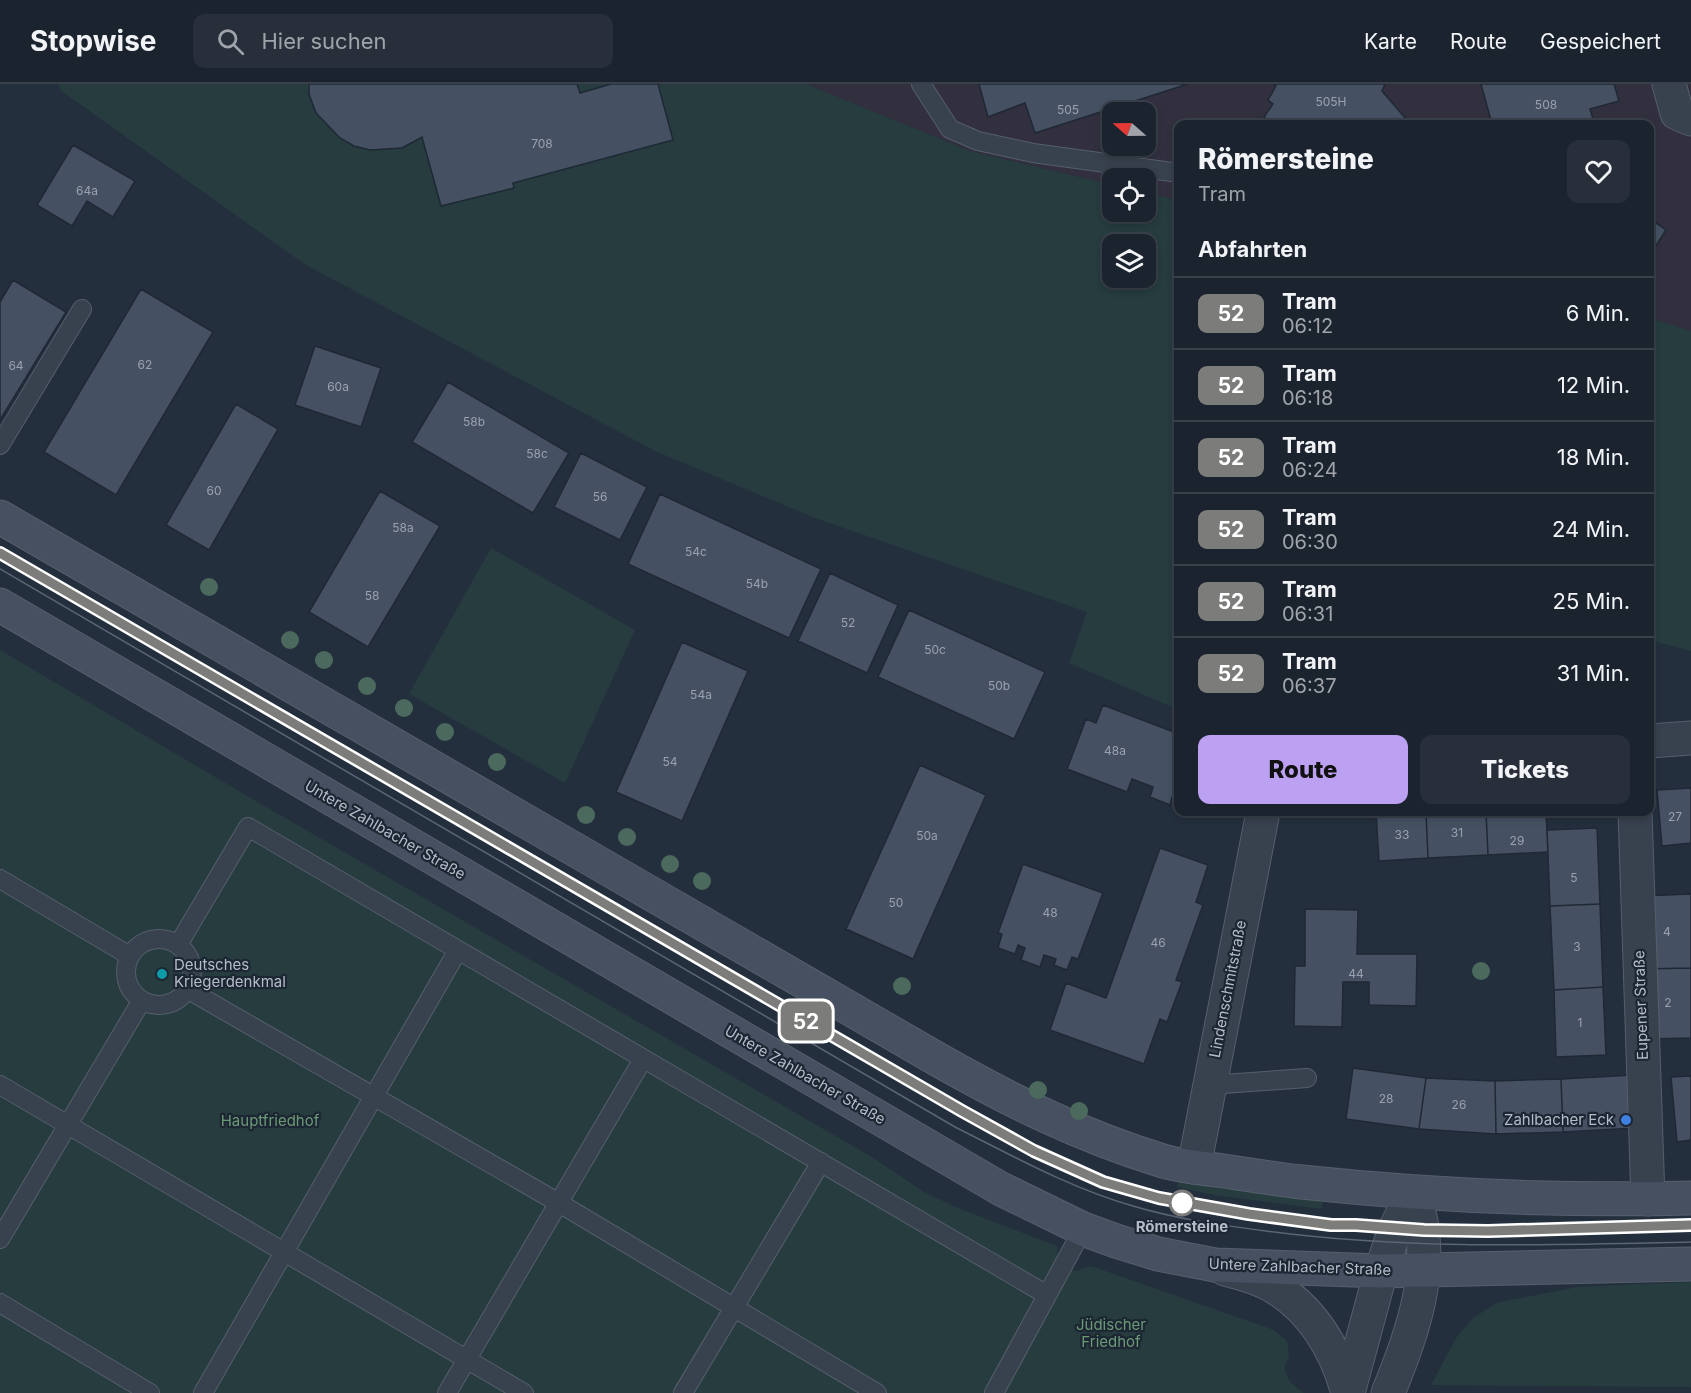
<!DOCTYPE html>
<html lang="de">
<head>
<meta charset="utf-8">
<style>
	body { margin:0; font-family:Inter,sans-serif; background:#282f3a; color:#f1f3f6; height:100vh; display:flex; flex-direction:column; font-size:22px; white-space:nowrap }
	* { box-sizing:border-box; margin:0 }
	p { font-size:20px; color:#a0a4aa }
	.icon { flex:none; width:33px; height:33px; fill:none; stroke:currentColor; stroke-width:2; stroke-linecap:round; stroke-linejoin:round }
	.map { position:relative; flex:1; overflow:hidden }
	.details { position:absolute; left:1174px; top:36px; width:480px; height:696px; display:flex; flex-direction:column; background:#1b232e; border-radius:12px; box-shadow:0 3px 9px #0003,0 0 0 2px #39404a }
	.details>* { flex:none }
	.badge { padding:0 12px; border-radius:9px; font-size:21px; line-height:39px }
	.needle { width:39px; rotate:290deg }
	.fabs { position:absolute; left:1102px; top:18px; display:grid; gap:12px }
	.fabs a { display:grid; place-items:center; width:54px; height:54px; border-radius:12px; background:#1b232e; box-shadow:0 3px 9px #0003,0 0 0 2px #39404a; font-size:30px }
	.map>.badge { position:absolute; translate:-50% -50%; box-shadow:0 0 0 3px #fff }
	h2 { padding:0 24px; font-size:22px; line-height:54px }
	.round { display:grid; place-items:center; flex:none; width:63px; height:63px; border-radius:12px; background:#282f3a }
	.headline { display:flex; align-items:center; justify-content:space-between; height:102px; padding:0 24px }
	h1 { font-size:28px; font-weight:800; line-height:45px }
	.primary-button { display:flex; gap:12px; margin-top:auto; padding:12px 24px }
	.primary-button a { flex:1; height:69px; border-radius:12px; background:#bca0f2; color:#111; font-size:24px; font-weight:800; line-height:69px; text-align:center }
	.primary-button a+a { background:#282f3a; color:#f1f3f6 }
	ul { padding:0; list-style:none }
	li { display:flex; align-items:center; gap:18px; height:72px; padding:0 24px; border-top:2px solid #39404a }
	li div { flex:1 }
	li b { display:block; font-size:22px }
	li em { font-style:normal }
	li .badge { min-width:66px; font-weight:700; text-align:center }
	header { display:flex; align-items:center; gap:36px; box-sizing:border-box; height:84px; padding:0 30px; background:#1b232e; border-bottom:2px solid #39404a }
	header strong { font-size:28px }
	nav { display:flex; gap:33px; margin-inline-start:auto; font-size:21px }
	.search { width:420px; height:54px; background:#282f3a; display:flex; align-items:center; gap:15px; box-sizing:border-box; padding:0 21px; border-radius:12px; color:#a0a4aa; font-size:22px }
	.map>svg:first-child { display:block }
	.medical { fill:#32303f; fill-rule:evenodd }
	.green { fill:#263c3f; fill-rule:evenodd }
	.building { fill:#455162; stroke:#1f2835; stroke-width:1.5 }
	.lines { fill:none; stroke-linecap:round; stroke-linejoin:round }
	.lane-casing { stroke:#565f6c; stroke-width:20 }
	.street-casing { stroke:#565f6c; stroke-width:35 }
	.secondary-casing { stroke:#565f6c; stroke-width:35 }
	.lane { stroke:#38414e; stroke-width:18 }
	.street { stroke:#38414e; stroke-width:33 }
	.secondary { stroke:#465061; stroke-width:33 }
	.tram { stroke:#5a6575; stroke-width:1.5 }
	.tree { fill:#4b6a5d }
	.line-casing { stroke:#fff; stroke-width:14 }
	.line { stroke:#7c7c7b; stroke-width:9 }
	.culture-dot { fill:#0f9aa8; stroke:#1d2633; stroke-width:2 }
	.shop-dot { fill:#3f7fe0; stroke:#1d2633; stroke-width:2 }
	.stop-dot { fill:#fff; stroke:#7c7c7b; stroke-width:3 }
	.labels { text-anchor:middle; stroke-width:4.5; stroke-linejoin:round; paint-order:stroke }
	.number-label { font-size:12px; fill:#98a1af }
	.street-label { font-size:15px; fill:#b4bcc9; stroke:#1d2633 }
	.poi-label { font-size:15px; fill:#b4bcc9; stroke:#1d2633; text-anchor:start }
	.park-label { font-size:15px; fill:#6b9a76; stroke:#1d2633 }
	.stop-label { font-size:15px; font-weight:bold; fill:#b4bcc9; stroke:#1d2633 }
</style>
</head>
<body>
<header>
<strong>Stopwise</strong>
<div class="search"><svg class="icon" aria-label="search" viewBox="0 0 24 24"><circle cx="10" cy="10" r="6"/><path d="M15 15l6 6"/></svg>Hier suchen</div>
<nav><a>Karte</a><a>Route</a><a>Gespeichert</a></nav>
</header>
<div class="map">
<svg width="1691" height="1309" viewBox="0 0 1691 1309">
	<rect width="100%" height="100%" fill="#242f3e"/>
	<!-- medical -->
	<path class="medical" d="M806,0H1691V247L1650,234V40H1179V116L1146,109V94H1113V101L970,67ZM1113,28H1146V62H1113Z"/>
	<!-- green -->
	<path class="green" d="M59,0H806L970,67L1113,101V128H1146V109L1179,116V626L1069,579L1087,528L815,434L655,367L306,181L60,6ZM1113,160H1146V194H1113Z
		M1650,234L1691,247V567L1650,556Z
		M491,464L635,546L565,699L409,610Z
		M0,566L261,720L872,1073L924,1108L958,1124L1057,1162L1058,1178L1076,1187L1091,1182L1274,1246L1287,1257L1289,1272L1284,1284L1287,1292L1291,1299L1304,1309H0Z
		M1179,1096L1215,1103L1303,1111L1323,1118L1321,1125L1214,1111L1177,1103Z
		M1691,1198V1303L1431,1301L1456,1254L1472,1235L1496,1219L1577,1203Z"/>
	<!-- building -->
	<path class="building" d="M309,0H577L580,9L611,0H658L673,56L513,99L514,104L441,122L422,53L402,64L370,66L354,62L340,54L316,29L309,10Z
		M979,0H1188L1035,49L1025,19L988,33Z
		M1273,0H1385L1382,7L1407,36L1401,40H1270L1271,38L1264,33L1273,20L1268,16L1276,2Z
		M1481,0H1614L1619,17L1590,25L1594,38L1584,40H1492Z
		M73,61L135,97L113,133L87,117L72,142L37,121Z
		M1650,135L1666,146L1650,171Z
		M13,196L66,228L0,336V218Z
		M141,205L213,248L116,411L44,368Z
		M315,262L381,284L361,343L295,321Z
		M448,298L569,369L533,429L412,358Z
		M236,320L278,345L209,466L166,441Z
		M581,369L647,403L620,456L554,423Z
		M380,407L440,442L368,563L309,528Z
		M660,410L821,485L789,554L628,480Z
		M830,489L898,521L867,589L798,557Z
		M909,526L1045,588L1014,655L878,593Z
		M682,558L748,587L682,737L616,708Z
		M1103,621L1179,650V716L1172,713L1170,721L1150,713L1153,703L1132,695L1127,708L1067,685L1086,635L1096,639Z
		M920,681L986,711L913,875L846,845Z
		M1691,704V759L1662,762L1657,706Z
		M1376,728H1426L1428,774L1379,777Z
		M1426,728H1486L1488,771L1428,774Z
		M1486,728H1546L1548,768L1488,771Z
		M1597,744L1600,820L1550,822L1547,746Z
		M1160,764L1208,781L1196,818L1203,821L1176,896L1182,898L1167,938L1160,935L1144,980L1050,946L1066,899L1106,914Z
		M1023,780L1103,809L1078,875L1072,873L1067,886L1054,881L1056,875L1044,871L1040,883L1021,876L1025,864L1018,861L1015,870L998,864L1002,850L998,849Z
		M1691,810V884L1643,885L1642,812Z
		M1600,820L1603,903L1554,906L1550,822Z
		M1305,825L1358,826L1357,870H1417L1416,922L1369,921V898H1343L1342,943L1294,942L1295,882H1305Z
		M1691,884V954L1645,955L1643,885Z
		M1603,903L1606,971L1556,973L1554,906Z
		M1353,984L1426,994L1419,1045L1346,1035Z
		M1634,991L1636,1044L1563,1048L1561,995Z
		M1691,992V1056L1677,1058L1671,993Z
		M1426,994L1495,997L1496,1050L1419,1045Z
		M1561,995L1563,1048L1496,1050L1495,997Z"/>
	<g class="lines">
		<defs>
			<path id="lane" d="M921,0L950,45L978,57L1033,69L1179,89
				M0,361L82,225
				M0,795L130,872
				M126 888a33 33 0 1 1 66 0a33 33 0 1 1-66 0Z
				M178,861L248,743L1047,1211
				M187,905L559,1119L877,1309
				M0,1001L524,1309
				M1209,1001L1307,994
				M0,1155L142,916
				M0,1219L150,1309
				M203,1309L458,866
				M447,1309L643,975
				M683,1309L821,1078
				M994,1309L1083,1145"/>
			<path id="street" d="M1669,0L1677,29L1691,35
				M1650,657L1691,654
				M1635,728L1648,1115
				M1194,1083L1263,728
				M1225,1185C1241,1189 1259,1194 1273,1202C1313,1226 1336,1266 1348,1309
				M1348,1309L1381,1187L1395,1145L1413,1109
				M1388,1309C1414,1245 1439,1177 1413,1109"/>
			<path id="secondary" d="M0,433L937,975C1011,1017 1081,1052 1163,1077C1180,1082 1199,1084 1217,1086C1245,1090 1274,1095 1302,1098C1431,1112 1562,1117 1691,1114
				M0,521L1001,1105L1083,1145L1116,1157L1158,1170L1215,1181L1381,1187L1691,1180"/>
		</defs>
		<!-- lane casing -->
		<use href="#lane" class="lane-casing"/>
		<!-- street casing -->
		<use href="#street" class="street-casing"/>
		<!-- secondary casing -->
		<use href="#secondary" class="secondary-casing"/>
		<!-- lane -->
		<use href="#lane" class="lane"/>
		<!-- street -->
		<use href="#street" class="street"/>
		<!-- secondary -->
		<use href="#secondary" class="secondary"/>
		<!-- tram -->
		<path class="tram" d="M0,469L962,1027C1016,1057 1070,1088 1130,1107C1162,1116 1195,1121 1228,1126C1384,1153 1534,1146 1691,1141
			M0,485L955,1043C1013,1072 1070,1104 1133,1122C1176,1135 1221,1141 1266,1147C1407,1166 1549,1161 1691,1158"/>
	</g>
	<!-- trees -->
	<g class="tree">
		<circle cx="209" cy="503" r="9"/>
		<circle cx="290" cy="556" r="9"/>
		<circle cx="324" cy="576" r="9"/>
		<circle cx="367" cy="602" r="9"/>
		<circle cx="404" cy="624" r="9"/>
		<circle cx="445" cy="648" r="9"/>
		<circle cx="497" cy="678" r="9"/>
		<circle cx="586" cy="731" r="9"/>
		<circle cx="627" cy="753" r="9"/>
		<circle cx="670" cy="780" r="9"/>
		<circle cx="702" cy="797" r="9"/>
		<circle cx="1481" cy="887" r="9"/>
		<circle cx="902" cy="902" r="9"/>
		<circle cx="1038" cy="1006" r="9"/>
		<circle cx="1079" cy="1027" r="9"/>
	</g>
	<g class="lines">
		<defs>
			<path id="line" d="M0,469L962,1027L1034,1067L1103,1098L1159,1114L1249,1130L1331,1141H1356L1424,1146L1488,1147L1691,1141"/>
		</defs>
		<!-- line casing -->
		<use href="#line" class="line-casing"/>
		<!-- line -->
		<use href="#line" class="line"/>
	</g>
	<!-- markers -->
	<circle class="culture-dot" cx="162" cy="890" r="6"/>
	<circle class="shop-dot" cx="1626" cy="1036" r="6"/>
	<circle class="stop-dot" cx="1182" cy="1119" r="12"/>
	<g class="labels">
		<!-- number labels -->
		<g class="number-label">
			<text x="1331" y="22">505H</text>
			<text x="1546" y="25">508</text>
			<text x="1068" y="30">505</text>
			<text x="542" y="64">708</text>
			<text x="87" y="111">64a</text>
			<text x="145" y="285">62</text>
			<text x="16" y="286">64</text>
			<text x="338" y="307">60a</text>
			<text x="474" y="342">58b</text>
			<text x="537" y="374">58c</text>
			<text x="214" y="411">60</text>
			<text x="600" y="417">56</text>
			<text x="403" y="448">58a</text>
			<text x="696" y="472">54c</text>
			<text x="757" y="504">54b</text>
			<text x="372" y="516">58</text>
			<text x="848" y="543">52</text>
			<text x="935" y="570">50c</text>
			<text x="999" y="606">50b</text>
			<text x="701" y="615">54a</text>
			<text x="1115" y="671">48a</text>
			<text x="670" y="682">54</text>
			<text x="1675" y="737">27</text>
			<text x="1457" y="753">31</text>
			<text x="1402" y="755">33</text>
			<text x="927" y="756">50a</text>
			<text x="1517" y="761">29</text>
			<text x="1574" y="798">5</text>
			<text x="896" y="823">50</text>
			<text x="1050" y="833">48</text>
			<text x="1667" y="852">4</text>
			<text x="1158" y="863">46</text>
			<text x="1577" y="867">3</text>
			<text x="1356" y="894">44</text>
			<text x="1668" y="923">2</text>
			<text x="1580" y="943">1</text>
			<text x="1386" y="1019">28</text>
			<text x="1459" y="1025">26</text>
		</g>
		<!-- street labels -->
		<g class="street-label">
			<text transform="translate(385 746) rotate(30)" y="5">Untere Zahlbacher Straße</text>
			<text transform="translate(1228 905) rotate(-79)" y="5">Lindenschmitstraße</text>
			<text transform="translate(1641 921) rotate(-92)" y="5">Eupener Straße</text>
			<text transform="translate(805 991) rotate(30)" y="5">Untere Zahlbacher Straße</text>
			<text transform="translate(1300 1183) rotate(2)" y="5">Untere Zahlbacher Straße</text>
		</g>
		<!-- poi labels -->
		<g class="poi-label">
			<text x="174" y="886">Deutsches<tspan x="174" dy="17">Kriegerdenkmal</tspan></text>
			<text x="1614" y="1041" text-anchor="end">Zahlbacher Eck</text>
		</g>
		<!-- park labels -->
		<g class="park-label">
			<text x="270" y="1042">Hauptfriedhof</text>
			<text x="1111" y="1246">Jüdischer<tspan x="1111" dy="17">Friedhof</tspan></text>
		</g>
		<!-- stop labels -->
		<g class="stop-label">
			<text x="1182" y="1148">Römersteine</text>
		</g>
	</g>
</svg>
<div class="fabs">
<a><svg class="needle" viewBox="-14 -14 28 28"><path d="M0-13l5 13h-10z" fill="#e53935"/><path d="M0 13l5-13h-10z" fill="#a0a4aa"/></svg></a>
<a><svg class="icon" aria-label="locate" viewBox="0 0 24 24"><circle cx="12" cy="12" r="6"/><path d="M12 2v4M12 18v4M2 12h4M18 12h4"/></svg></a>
<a><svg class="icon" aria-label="layers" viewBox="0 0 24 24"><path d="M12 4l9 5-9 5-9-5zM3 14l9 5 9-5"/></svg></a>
</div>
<b class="badge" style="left:806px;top:937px;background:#7c7c7b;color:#fff">52</b>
<section class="details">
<div class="headline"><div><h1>Römersteine</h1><p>Tram</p></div><a class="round"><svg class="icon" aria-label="heart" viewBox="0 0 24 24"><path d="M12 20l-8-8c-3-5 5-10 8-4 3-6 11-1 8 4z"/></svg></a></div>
<h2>Abfahrten</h2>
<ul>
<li><span class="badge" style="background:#7c7c7b;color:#fff">52</span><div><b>Tram</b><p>06:12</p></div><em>6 Min.</em></li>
<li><span class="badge" style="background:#7c7c7b;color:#fff">52</span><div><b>Tram</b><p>06:18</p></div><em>12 Min.</em></li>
<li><span class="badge" style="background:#7c7c7b;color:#fff">52</span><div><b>Tram</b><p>06:24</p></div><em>18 Min.</em></li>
<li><span class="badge" style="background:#7c7c7b;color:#fff">52</span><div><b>Tram</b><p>06:30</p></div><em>24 Min.</em></li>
<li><span class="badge" style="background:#7c7c7b;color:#fff">52</span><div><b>Tram</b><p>06:31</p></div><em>25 Min.</em></li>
<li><span class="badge" style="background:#7c7c7b;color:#fff">52</span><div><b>Tram</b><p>06:37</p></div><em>31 Min.</em></li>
</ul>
<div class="primary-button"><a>Route</a><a>Tickets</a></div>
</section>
</div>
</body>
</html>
